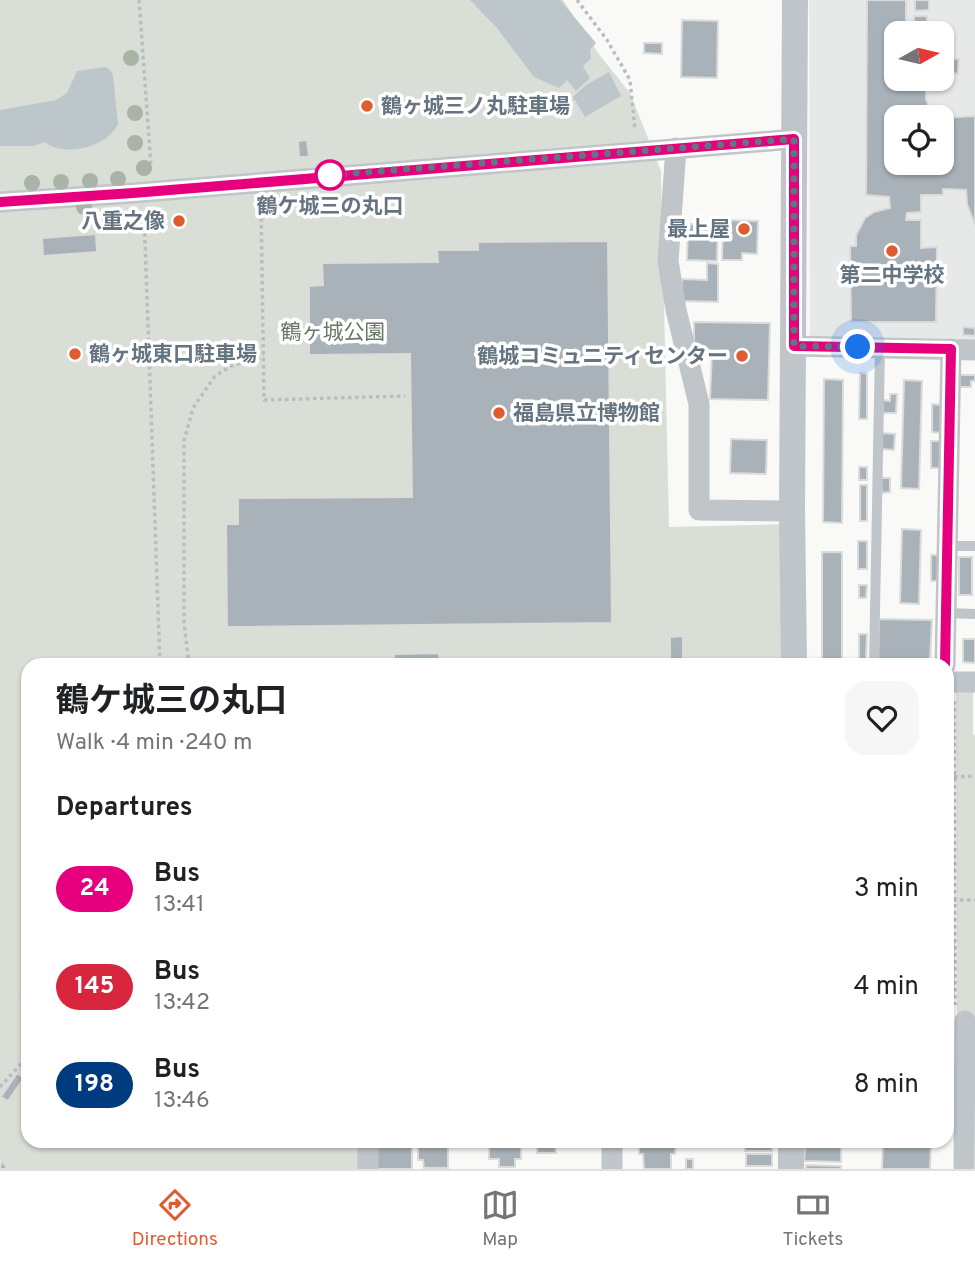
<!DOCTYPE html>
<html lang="en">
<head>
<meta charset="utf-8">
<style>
	body { margin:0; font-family:Overpass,"Noto Sans JP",sans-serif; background:#f6f6f6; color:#202124; height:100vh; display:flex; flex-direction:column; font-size:26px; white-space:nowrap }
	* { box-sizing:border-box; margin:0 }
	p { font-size:23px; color:#757577 }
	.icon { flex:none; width:38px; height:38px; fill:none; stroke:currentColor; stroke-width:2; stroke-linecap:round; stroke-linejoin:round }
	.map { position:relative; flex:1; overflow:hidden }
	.sheet { position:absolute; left:21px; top:658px; width:933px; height:490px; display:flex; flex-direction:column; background:#fff; border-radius:21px; box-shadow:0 2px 5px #0004 }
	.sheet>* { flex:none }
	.badge { padding:0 14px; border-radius:23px; font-size:24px; line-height:46px }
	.needle { width:46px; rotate:82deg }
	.fabs { position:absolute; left:884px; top:21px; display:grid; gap:14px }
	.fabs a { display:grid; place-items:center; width:70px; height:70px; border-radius:14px; background:#fff; box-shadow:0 2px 5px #0004; font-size:35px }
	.you { position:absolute; width:35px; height:35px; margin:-18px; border:5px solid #fff; border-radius:50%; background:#1a73e8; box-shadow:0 0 0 10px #1a73e833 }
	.map>.badge { position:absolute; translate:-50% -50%; box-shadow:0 0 0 4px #fff }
	h2 { padding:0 35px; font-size:26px; line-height:63px }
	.round { display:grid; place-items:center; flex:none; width:74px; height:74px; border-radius:21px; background:#f6f6f6 }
	.headline { display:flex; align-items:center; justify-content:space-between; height:119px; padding:0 35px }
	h1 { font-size:33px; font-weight:700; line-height:52px }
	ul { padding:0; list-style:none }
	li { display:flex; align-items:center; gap:21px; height:98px; padding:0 35px }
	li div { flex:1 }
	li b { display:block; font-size:26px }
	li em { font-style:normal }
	li .badge { min-width:77px; font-weight:700; text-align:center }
	.menu { display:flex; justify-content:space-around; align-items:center; height:98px; border-top:2px solid #e0e0e0; background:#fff; font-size:19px; color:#757577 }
	.menu a { display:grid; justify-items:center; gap:4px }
	.menu .current { color:#df5c31 }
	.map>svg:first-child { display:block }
	.built { fill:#e7e8e8; fill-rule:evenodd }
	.green { fill:#d9ded6 }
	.water { fill:#bcc6cb }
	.building { fill:#a9b2b8; stroke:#dbdbd9; stroke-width:2 }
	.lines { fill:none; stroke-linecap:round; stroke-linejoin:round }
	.path { stroke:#bbbec1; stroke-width:3.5; stroke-dasharray:3.5 3.5; stroke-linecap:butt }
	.service { stroke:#c0c5c9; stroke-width:10 }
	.minor { stroke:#c0c5c9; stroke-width:21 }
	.tertiary { stroke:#c0c5c9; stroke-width:26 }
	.tree { fill:#a9b3a6 }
	.line-casing { stroke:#fff; stroke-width:16 }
	.line { stroke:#e6007e; stroke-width:10 }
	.walk { stroke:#657481; stroke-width:7; stroke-dasharray:0 12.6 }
	.poi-dot { fill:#df5c31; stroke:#fff; stroke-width:2.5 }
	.stop-dot { fill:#fff; stroke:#e6007e; stroke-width:3.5 }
	.labels { text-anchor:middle; stroke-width:7; stroke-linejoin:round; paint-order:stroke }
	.poi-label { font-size:21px; font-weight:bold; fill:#657481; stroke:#fff; text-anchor:start }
	.stop-label { font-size:21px; font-weight:bold; fill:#657481; stroke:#fff }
	.park-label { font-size:21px; fill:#677964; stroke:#fff }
</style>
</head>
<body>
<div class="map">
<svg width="975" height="1169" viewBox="0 0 975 1169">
	<rect width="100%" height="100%" fill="#f9f9f7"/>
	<!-- built -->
	<path class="built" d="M809,0H975V340L810,338ZM896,33H942V79H896ZM896,117H942V163H896Z"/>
	<!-- green -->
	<path class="green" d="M0,0H563L598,53L630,93L661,171L669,527L790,524L791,665H28V1141H363V1169H5L0,1159Z
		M956,685L973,686V734L975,735V1018H957Z"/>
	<!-- water -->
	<path class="water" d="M470,0H560L596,43L590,50L591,58L583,66L590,78L576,91L567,80L559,88L534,77L497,28Z
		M105,67L109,69L113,75L118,124C108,147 64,158 45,142L34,146H0V110L56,100L67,93L77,71Z
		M609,72L621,96L585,117L573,97L586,85Z"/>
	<!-- building -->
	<path class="building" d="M867,0H906V33H896V79H926V99L933,117H896V163H942V118L975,116V225L967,204L966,190L943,189V195H921V212L907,213L906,220H921V248L937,247L936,322H851L850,246H856V235L865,218L874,212L890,208L889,197L866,195Z
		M915,0H929V10L915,11Z
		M914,16H927V33H914Z
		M682,20L718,21L717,78L681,77Z
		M644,43H662V54L644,53Z
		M953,59H959L958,74L953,73Z
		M307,140L309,157H299L298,141Z
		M723,220L758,221L757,254L742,253V260H722Z
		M688,224L718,225L717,261L687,260Z
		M96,234L97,252L43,256L42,238Z
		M608,241L612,623L227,627L226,524H238V498L412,497L410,354L309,355V286L323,285L322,263L438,262L437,250H478V242Z
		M707,263L718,264V302L681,301L682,279L707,280Z
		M694,322L770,323L768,400L710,399L712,351H694Z
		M963,327L975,328V336L963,335Z
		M860,373H867V419H859Z
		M960,375H975V381H971V387H960Z
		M824,379L843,380L842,523L823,522Z
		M904,380L922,381L919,489L901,488Z
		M890,394H897L896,413H883V400L890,401Z
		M932,404L942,405L941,433L932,432Z
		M882,433L895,434L894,450L882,449Z
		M731,439L767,440L766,474L730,473Z
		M931,441H941V468H931Z
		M859,467H867V480H859Z
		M881,478H890V492L882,493Z
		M860,485H867V521H860Z
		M902,529L921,530L919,604L900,603Z
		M858,541H867V569H858Z
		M822,552H842V661H822Z
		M931,555H940V581H931Z
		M959,557H972V595H959Z
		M859,585H867L866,598H859Z
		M879,619L932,620L930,661L878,660Z
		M859,634H867L866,662H859Z
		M683,636V665H670V637Z
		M963,639H975V663L963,662Z
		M439,653L440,665H394V654Z
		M947,705H954L953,771H947L948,848H953L954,871H947Z
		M947,940H954V995H947V1007Z
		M28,986V1003L19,994Z
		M17,1073L24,1078L8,1101L1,1097Z
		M379,1141H408V1145H379Z
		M417,1141H449V1144H417Z
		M453,1141H483V1144H453Z
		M490,1141H522V1144L490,1145Z
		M537,1141H555L556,1153H537Z
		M571,1141H599V1143H572Z
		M639,1141H676L675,1154H671V1169H644L643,1154H639Z
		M745,1141H772V1151H745Z
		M804,1141H831V1144L804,1143Z
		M883,1141H931L930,1169H882Z
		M805,1144L841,1145V1162L804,1161Z
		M418,1146H448V1168H424L423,1160H418Z
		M375,1147H412V1169H375Z
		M489,1147H521V1159H515V1167H499V1159H489Z
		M746,1154H772V1166H746Z
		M2,1159L7,1169H0Z
		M686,1159H693V1169H686Z
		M806,1165L841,1166V1169H806Z"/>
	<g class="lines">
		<!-- path -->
		<path class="path" d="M139,0L151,167L147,171
			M577,0L607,40L630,80L635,131
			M261,204L264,400L405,396
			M144,212L160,665
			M189,665L184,623V441L193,408L215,376L231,366L264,356
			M954,701L955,1005
			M954,777L975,776
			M953,900H975
			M0,1087L28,1056"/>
		<!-- service -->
		<path class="service" d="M948,546H975
			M946,613L975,614
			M874,665L880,348"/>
		<!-- minor -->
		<path class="minor" d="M676,148L668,261L676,310L699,404V510L792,511
			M0,202L133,193L795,139
			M794,346L975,350
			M945,665L951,349
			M947,682H975
			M368,1141V1169
			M612,1169V1141
			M964,1169L965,1021"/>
		<!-- tertiary -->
		<path class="tertiary" d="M794,665L792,511L795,0
			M791,1141V1169"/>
	</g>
	<!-- trees -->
	<g class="tree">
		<circle cx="131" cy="58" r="8"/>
		<circle cx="135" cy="113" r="8"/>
		<circle cx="135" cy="143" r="8"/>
		<circle cx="144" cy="168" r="8"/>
		<circle cx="118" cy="179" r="8"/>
		<circle cx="90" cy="181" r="8"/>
		<circle cx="61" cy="182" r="8"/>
		<circle cx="32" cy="183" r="8"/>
		<circle cx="84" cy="207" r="8"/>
	</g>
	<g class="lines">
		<defs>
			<path id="line" d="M0,202L133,193L794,139V346L951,349L945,665"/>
		</defs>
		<!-- line casing -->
		<use href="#line" class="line-casing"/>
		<!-- line -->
		<use href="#line" class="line"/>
		<!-- walk -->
		<path class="walk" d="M330,175L318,176L794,139V346L858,347"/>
	</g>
	<!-- markers -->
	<g class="poi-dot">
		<circle cx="367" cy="106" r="7"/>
		<circle cx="179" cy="221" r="7"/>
		<circle cx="744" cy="229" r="7"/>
		<circle cx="892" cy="251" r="7"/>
		<circle cx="75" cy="354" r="7"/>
		<circle cx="742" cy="356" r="7"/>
		<circle cx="499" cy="413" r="7"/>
	</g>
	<circle class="stop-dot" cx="330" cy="175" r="14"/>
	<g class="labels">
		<!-- poi labels -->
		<g class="poi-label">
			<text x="381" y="113">鶴ヶ城三ノ丸駐車場</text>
			<text x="165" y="228" text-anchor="end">八重之像</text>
			<text x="730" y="236" text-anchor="end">最上屋</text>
			<text x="892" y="282" text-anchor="middle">第二中学校</text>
			<text x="89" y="361">鶴ヶ城東口駐車場</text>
			<text x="728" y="363" text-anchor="end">鶴城コミュニティセンター</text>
			<text x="513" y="420">福島県立博物館</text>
		</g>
		<!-- stop labels -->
		<g class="stop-label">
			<text x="330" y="213">鶴ケ城三の丸口</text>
		</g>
		<!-- park labels -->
		<g class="park-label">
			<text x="333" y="339">鶴ヶ城公園</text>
		</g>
	</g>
</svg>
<div class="fabs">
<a><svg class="needle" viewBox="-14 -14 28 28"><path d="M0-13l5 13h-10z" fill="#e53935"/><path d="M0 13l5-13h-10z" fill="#757577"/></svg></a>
<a><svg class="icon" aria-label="locate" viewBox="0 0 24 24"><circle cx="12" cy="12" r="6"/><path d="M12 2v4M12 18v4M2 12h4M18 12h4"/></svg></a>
</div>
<div class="you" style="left:858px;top:347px"></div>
<section class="sheet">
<div class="headline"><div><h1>鶴ケ城三の丸口</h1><p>Walk · 4 min · 240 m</p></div><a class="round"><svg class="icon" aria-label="heart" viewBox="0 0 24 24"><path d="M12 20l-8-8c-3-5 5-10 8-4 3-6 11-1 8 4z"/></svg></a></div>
<h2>Departures</h2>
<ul>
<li><span class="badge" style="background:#e6007e;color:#fff">24</span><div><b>Bus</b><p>13:41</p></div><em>3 min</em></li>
<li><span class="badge" style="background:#d7263d;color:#fff">145</span><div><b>Bus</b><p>13:42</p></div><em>4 min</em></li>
<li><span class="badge" style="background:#003b80;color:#fff">198</span><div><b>Bus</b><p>13:46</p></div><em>8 min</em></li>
</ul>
</section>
</div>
<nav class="menu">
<a class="current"><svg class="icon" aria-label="directions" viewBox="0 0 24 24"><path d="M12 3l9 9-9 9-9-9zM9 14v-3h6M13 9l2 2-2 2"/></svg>Directions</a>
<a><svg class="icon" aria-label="map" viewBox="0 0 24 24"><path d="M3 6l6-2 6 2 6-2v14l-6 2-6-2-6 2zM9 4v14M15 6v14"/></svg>Map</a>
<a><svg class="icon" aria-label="tickets" viewBox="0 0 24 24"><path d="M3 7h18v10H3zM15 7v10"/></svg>Tickets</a>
</nav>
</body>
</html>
